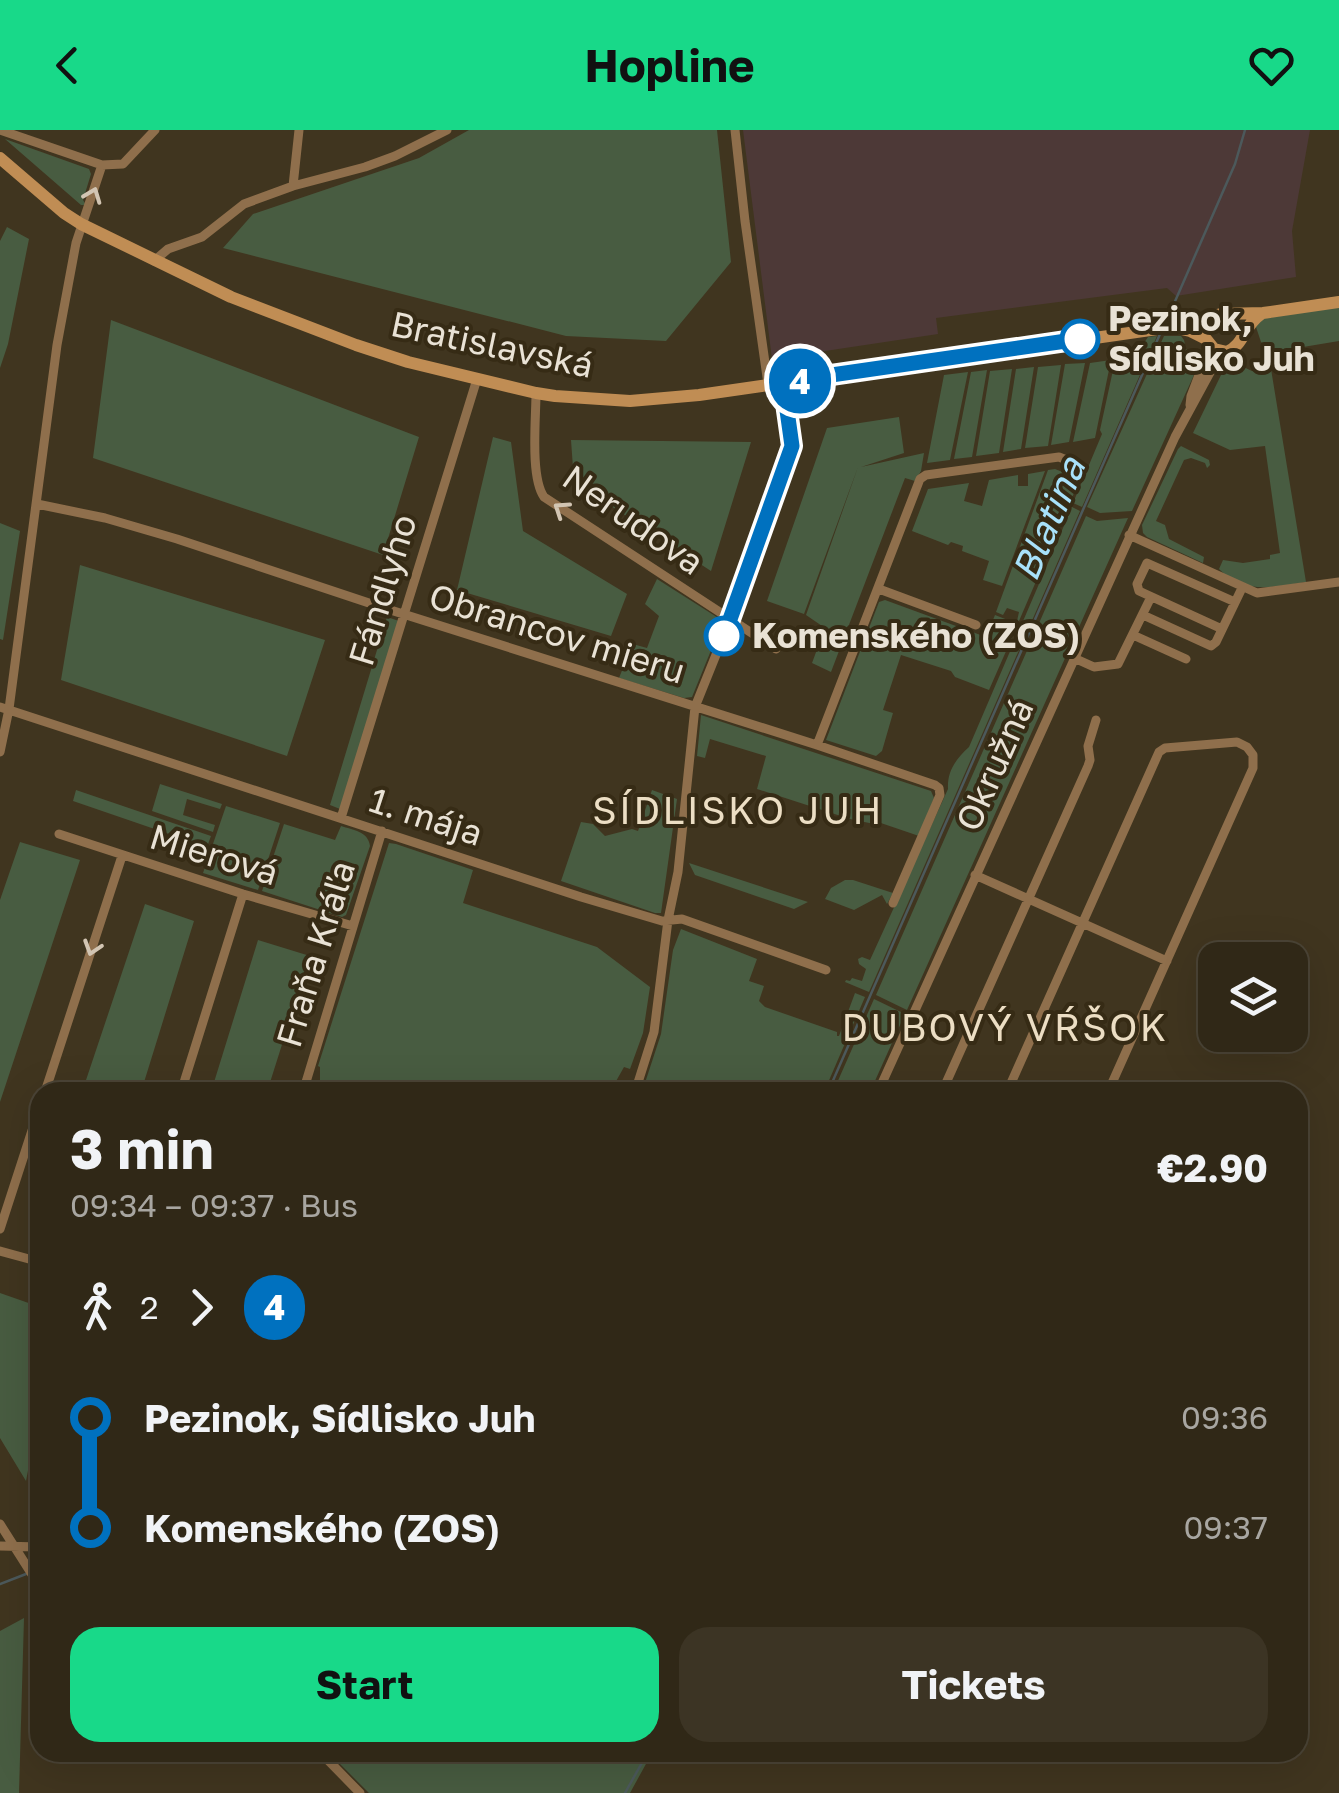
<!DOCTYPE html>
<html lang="en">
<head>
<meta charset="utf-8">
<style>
	body { margin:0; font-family:"Golos Text",sans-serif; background:#3c3424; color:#f1f3f6; height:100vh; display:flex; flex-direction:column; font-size:38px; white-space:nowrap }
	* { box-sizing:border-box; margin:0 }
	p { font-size:32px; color:#a8a6a1 }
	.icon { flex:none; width:55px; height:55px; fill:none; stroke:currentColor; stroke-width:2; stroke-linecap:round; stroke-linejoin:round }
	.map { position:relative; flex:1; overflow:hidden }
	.sheet { position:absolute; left:30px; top:952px; width:1278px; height:680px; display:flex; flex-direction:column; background:#302817; border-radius:30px; box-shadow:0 10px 40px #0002,0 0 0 2px #4b4436 }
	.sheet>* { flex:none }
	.badge { padding:0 20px; border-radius:32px; font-size:35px; line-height:65px }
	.fabs { position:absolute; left:1198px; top:812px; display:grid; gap:20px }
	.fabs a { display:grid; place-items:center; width:110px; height:110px; border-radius:20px; background:#302817; box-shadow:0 10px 40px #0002,0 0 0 2px #4b4436; font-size:50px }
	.map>.badge { position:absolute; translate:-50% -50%; box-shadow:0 0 0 5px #fff }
	.legs { display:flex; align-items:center; gap:15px; height:110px; padding:0 40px; font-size:32px }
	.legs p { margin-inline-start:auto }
	.summary { display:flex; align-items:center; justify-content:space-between; height:170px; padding:0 40px }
	h1 { font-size:55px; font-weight:700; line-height:75px }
	.cta { display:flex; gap:20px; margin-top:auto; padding:20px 40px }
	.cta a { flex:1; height:115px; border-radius:30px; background:#18d989; color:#111; font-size:40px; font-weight:700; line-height:115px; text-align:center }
	.cta a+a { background:#3c3424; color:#f1f3f6 }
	ul { padding:0 40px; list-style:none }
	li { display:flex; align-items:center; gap:35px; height:110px; font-size:38px }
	li i { display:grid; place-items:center; width:15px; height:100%; margin:0 12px; background:currentColor }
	li i::after { content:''; width:25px; height:25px; margin:-12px; border:8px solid; border-radius:50%; background:#302817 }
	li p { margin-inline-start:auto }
	li:first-child i { background:linear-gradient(#0000 50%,currentColor 0) }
	li:last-child i { background:linear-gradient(currentColor 50%,#0000 0) }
	header { display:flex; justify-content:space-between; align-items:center; height:130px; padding:0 40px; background:#18d989; color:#111; font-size:45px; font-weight:700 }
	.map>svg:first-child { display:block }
	.industrial { fill:#4d3937 }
	.green { fill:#485c41 }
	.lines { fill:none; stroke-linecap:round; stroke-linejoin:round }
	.stream { stroke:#4c595b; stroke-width:2.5 }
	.minor { stroke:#8f6f4c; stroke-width:9 }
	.secondary { stroke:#c08d54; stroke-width:12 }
	.oneway { stroke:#d2c5b3 }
	.line-1-casing { stroke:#fff; stroke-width:22 }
	.line-1 { stroke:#0071bf; stroke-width:15 }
	.stop-1-dot { fill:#fff; stroke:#0071bf; stroke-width:5 }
	.labels { text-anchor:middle; stroke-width:8; stroke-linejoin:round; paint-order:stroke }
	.stop-label { font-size:35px; font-weight:bold; fill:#e9e2d5; stroke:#362b15; text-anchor:start }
	.street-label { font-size:35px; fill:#e9e2d5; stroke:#362b15 }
	.water-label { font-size:38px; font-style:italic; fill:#a8e1fa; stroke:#362b15 }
	.neighbourhood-label { font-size:38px; letter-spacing:2.5px; fill:#ecdec4; stroke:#362b15 }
</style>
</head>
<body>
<header><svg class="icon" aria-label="back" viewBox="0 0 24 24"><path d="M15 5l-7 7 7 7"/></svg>Hopline<svg class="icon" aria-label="heart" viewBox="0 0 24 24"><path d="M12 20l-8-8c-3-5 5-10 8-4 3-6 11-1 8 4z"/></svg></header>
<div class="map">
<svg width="1339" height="1663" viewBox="0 0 1339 1663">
	<rect width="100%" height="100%" fill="#40351f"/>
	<!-- industrial -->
	<path class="industrial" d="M743,0H1310L1292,101L1296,147L1176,166L1167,158L936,188L938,204L772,229Z"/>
	<!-- green -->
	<path class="green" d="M469,0H717L731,132L666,211L566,206L223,118L253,84L419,28Z
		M5,9L89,39L91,44L83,70L86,75H81Z
		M7,97L29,109L8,214L0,238V111Z
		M1339,177V211L1273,222L1261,212L1255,194L1260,189Z
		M111,190L419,307L383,425L93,328Z
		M1157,206L1082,377L1073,373L1102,304L1100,300L1115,231L1134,228L1148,207Z
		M1164,206H1181L1184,210L1186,219L1199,234L1132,381L1100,383L1087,377Z
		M1111,230L1095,308L1073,312L1090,233Z
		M1085,233L1069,312L1051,315L1065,234Z
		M1237,234L1252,241L1271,239L1306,452C1275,457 1243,465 1219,439L1223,430L1243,433L1270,429V425L1280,423L1265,316L1230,320L1193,303L1221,245Z
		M1061,235L1048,316L1025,318L1038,237Z
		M1034,237L1021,319L1003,322L1016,239Z
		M1012,239L999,323L976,326L990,241Z
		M987,240L972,327L954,329L971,242Z
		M968,242L950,330L927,333L944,245Z
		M899,287L904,323L861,337L924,323L921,341L915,351L905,348L831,542L812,533L825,498L806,485L858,337L804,484L767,471L827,298Z
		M493,307L511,312L523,401L627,464L611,506L457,460Z
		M571,310L751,312L711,441L574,352Z
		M1181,316L1209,330L1210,335L1207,338L1205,333L1191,328L1184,330L1156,391L1165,395L1169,409L1204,427L1203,433L1147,407L1143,403L1142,395L1178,319Z
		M1055,339L1080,349L1019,491H1017L1019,482L1007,478L1003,485L996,482L1048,340Z
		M1045,341L1002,456L983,450L989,431L962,421L963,416L951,412L948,415L912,401L928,359L969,353L964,371L982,376L989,350L1018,345V356H1028V344Z
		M1072,377L1080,381L869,862L845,852L846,850L850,851L852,848L862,851L866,839L859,834L858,829L862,827L870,830L948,659C947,641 956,629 969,617Z
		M1086,386L1097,391L1128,388L907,880L876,865Z
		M0,393L20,401L3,510L0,509Z
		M80,435L325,510L287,626L61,550Z
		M657,449L723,491L692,567L684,568L619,548L623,538L643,544L647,531L625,523L629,513L647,518L659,486L645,474Z
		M885,470L986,507L995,485L1018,494L989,560L955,547L951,541L901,525L883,580L893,583L882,621L876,626L826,610L879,472Z
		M387,487L399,491L340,679L330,675Z
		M701,585L931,661L934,668L919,706L875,691L874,694L850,689L757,659L766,626L710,609L705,628L697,626Z
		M160,654L222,674L220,679L187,669L183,685L215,695L213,702L152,681Z
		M76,660L211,706L207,717L73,671Z
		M652,660L677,669L661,783H655L561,751L581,692L593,694L605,706L632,699L638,701Z
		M226,676L280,693L258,760L203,743Z
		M284,694L335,710L341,696C353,700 368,701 370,716L346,785L342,787L262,761Z
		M20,712L80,730L0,972V770Z
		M389,713L396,714L473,740L463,773L597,817L650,857L643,903L630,939L624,937L610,962H320V937L318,936Z
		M689,733L808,772L794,779L695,745Z
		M845,750H853L893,763L887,774L882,765L854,780L825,769L831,758Z
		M145,774L194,791L141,962H82Z
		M681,799L757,829L749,851L764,856L759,871L765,877L837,902V906H839L855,863L865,867L824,962H642L661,904L673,820Z
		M258,810L310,826L267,962H211Z
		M874,869L905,884L870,962H833Z
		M0,1163L40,1177V1278L26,1351L0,1308Z
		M24,1488L19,1663H0V1501Z
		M329,1623H652L630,1663H369Z"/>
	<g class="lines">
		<!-- stream -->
		<path class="stream" d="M1166,192L1235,34L1245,0
			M828,962L1160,204
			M0,1454L26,1444
			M625,1663L648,1622"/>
		<!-- minor -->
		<path class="minor" d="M0,0L102,35L123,34L155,0
			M735,0L745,91L768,254
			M293,56L299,0
			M154,131L168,119L202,107L244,74L293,56L365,37L395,26L447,0
			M536,263C536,289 530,347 544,367L776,519
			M1190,275L1191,266L1210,216
			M37,374L105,388L177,409L381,477L817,615L935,655L939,658L940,665L893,773
			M1129,405L1257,463L1339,452
			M879,459L976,495
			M1143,485L1211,516L1216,512L1242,458
			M1222,499L1139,461L1137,454L1147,433L1235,472
			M1133,505L1186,529
			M1074,528L1094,537L1118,534L1151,467
			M0,577L581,767L662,791L682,789L826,840
			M817,615L920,349L926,345L1059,327L1074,333
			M0,622L9,579L57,215L76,113L102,35
			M341,688L477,249
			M59,704L243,764L353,796
			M975,745L1167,831
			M45,962L122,726
			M181,962L243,764
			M303,962L382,701
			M635,962L654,902L668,790L678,742L695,577L730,490L792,316L783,252
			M878,962L1175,307L1213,237L1224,222
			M942,962L1088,636L1090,630L1088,616L1096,590
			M1007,962L1159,622L1165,618L1237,612L1247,617L1253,625V638L1108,962
			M0,1099L40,976
			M0,1121L40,1132
			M0,1394L33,1446L40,1451
			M0,1416L40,1417
			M320,1622L360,1663"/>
		<!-- secondary -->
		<path class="secondary" d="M0,28L64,83L81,94L231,167L356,215L408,232L536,263L555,266L630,271L699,265L1171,197L1221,184L1263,183L1339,172
			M1173,197L1190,201L1206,209L1214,219L1227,222C1245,214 1243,196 1261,184"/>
	</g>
	<!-- one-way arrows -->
	<defs><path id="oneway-chevron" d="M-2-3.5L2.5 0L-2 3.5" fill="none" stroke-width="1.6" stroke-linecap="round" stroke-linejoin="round" transform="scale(2.5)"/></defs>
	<g class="oneway">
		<use href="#oneway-chevron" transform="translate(93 65) rotate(-69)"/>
		<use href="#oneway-chevron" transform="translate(561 379) rotate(-146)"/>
		<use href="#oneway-chevron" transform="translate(92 818) rotate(108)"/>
	</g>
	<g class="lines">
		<defs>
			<path id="line-1" d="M724,506L792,316L783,252L1080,209"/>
		</defs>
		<!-- line-1 casing -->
		<use href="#line-1" class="line-1-casing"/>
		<!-- line-1 -->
		<use href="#line-1" class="line-1"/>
	</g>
	<!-- markers -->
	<g class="stop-1-dot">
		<circle cx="1080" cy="209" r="18"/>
		<circle cx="724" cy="506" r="18"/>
	</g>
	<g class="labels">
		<!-- stop labels -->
		<g class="stop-label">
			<text x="1108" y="201">Pezinok,<tspan x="1108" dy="40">Sídlisko Juh</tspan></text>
			<text x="752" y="518">Komenského (ZOS)</text>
		</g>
		<!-- street labels -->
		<g class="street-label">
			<text transform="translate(492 215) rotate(12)" y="12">Bratislavská</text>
			<text transform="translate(633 390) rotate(35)" y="12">Nerudova</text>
			<text transform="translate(383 460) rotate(-73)" y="12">Fándlyho</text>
			<text transform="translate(557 504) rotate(17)" y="12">Obrancov mieru</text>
			<text transform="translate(995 635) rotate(-66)" y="12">Okružná</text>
			<text transform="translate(426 687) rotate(18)" y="12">1. mája</text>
			<text transform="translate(214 725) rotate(17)" y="12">Mierová</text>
			<text transform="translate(316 824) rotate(-73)" y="12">Fraňa Kráľa</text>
		</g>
		<!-- water labels -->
		<g class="water-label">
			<text transform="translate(1049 389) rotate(-67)" y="13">Blatina</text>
		</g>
		<!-- neighbourhood labels -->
		<g class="neighbourhood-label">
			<text x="738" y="694">SÍDLISKO JUH</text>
			<text x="1005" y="911">DUBOVÝ VŔŠOK</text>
		</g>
	</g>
</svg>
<div class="fabs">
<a><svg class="icon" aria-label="layers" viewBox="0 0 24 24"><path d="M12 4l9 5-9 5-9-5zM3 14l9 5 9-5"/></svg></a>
</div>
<b class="badge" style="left:800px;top:251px;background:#0071bf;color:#fff">4</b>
<section class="sheet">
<div class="summary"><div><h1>3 min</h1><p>09:34 – 09:37 · Bus</p></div><b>€2.90</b></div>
<div class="legs"><svg class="icon" aria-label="walk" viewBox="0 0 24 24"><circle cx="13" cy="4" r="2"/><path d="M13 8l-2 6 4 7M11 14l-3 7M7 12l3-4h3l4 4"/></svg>2<svg class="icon" aria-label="forward" viewBox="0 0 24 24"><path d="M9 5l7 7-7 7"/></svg><b class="badge" style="background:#0071bf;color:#fff">4</b></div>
<ul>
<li><i style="color:#0071bf"></i><b>Pezinok, Sídlisko Juh</b><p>09:36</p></li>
<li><i style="color:#0071bf"></i><b>Komenského (ZOS)</b><p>09:37</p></li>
</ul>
<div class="cta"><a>Start</a><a>Tickets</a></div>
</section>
</div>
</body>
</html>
